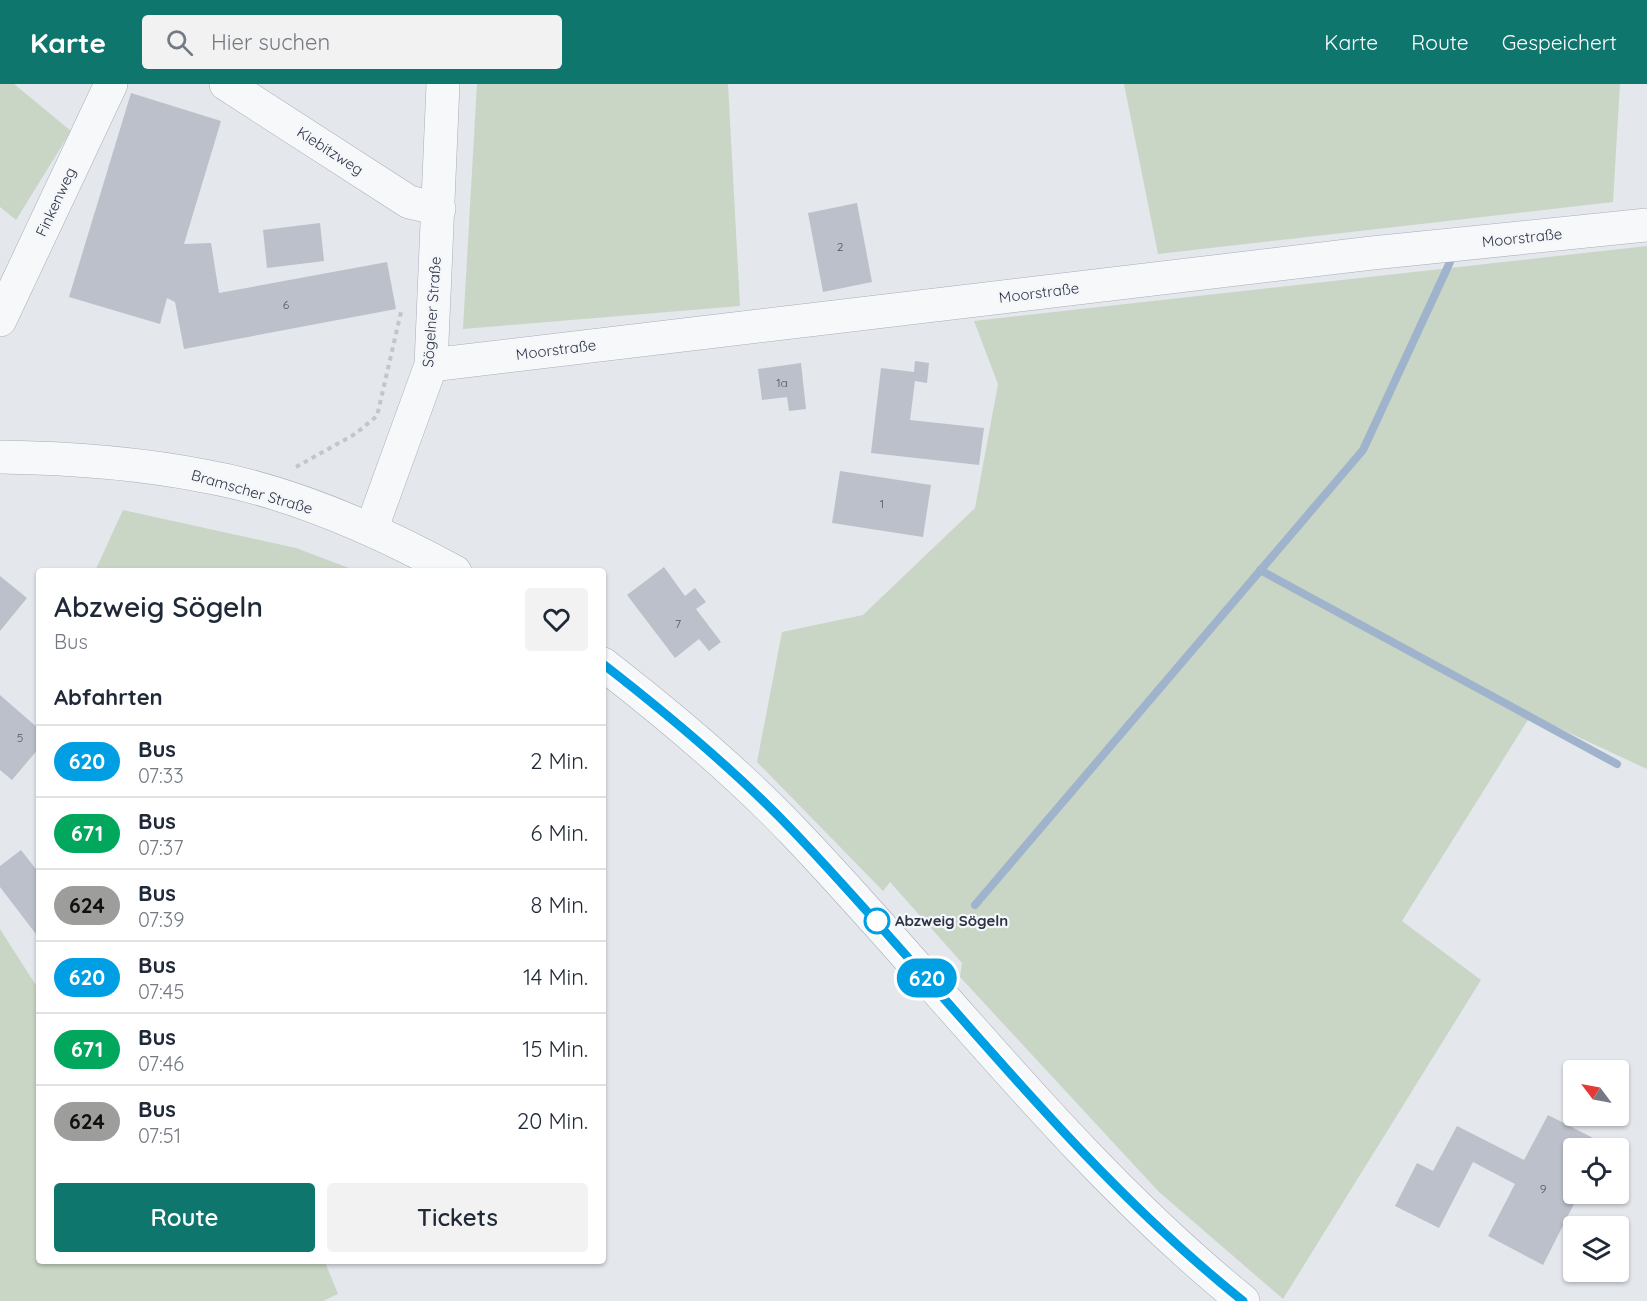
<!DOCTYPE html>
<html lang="de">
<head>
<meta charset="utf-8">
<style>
	body { margin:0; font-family:Quicksand,sans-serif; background:#f2f2f3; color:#1f2937; height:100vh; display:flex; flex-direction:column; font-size:22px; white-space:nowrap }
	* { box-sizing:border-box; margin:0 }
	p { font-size:20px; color:#747a83 }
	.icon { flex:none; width:33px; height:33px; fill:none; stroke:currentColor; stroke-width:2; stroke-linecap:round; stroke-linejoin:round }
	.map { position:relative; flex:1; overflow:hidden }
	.details { position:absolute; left:36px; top:484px; width:570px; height:696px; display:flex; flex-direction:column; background:#fff; border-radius:6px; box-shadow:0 2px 4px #0004 }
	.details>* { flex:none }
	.badge { padding:0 12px; border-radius:20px; font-size:21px; line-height:39px }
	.needle { width:39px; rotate:302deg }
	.fabs { position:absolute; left:1563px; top:976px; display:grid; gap:12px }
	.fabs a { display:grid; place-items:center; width:66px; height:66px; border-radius:6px; background:#fff; box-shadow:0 2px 4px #0004; font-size:30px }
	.map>.badge { position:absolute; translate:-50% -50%; box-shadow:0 0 0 3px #fff }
	h2 { padding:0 18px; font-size:22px; line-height:54px }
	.round { display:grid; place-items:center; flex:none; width:63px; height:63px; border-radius:6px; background:#f2f2f3 }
	.overview { display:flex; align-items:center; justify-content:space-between; height:102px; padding:0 18px }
	h1 { font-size:28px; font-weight:600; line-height:45px }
	.primary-button { display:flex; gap:12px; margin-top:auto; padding:12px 18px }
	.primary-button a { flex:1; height:69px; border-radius:6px; background:#0f766e; color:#fff; font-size:24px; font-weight:600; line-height:69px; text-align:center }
	.primary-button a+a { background:#f2f2f3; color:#1f2937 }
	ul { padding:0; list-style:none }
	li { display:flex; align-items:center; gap:18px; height:72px; padding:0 18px; border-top:2px solid #e0e1e3 }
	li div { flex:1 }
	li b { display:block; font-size:22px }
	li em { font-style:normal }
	li .badge { min-width:66px; font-weight:700; text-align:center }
	header { display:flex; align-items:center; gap:36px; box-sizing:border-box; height:84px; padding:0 30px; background:#0f766e; color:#fff }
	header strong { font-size:28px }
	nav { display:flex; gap:33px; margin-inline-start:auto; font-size:21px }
	.search { width:420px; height:54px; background:#f2f2f3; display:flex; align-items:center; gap:15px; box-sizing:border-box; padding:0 21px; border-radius:6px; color:#747a83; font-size:22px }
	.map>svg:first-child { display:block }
	.green { fill:#c9d6c5 }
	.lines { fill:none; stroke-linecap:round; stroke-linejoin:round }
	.stream { stroke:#9fb4cc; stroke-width:8 }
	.building { fill:#bbc0ca }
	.minor-casing { stroke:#a9aeb7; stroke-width:34 }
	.path { stroke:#c2c5cb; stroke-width:4; stroke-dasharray:4.5 4.5; stroke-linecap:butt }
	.minor { stroke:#f7f8fa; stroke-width:33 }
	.line-casing { stroke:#fff; stroke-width:14 }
	.line { stroke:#009fe3; stroke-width:9 }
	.stop-dot { fill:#fff; stroke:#009fe3; stroke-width:3 }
	.labels { text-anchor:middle; stroke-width:4.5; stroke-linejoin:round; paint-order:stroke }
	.number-label { font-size:12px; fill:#4f5766 }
	.street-label { font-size:15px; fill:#2b3445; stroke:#f4f6f9 }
	.stop-label { font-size:15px; font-weight:bold; fill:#2b3445; stroke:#f4f6f9; text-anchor:start }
</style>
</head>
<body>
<header>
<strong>Karte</strong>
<div class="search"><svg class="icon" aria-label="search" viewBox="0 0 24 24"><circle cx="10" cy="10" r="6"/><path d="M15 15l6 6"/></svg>Hier suchen</div>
<nav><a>Karte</a><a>Route</a><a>Gespeichert</a></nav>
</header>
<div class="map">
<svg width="1647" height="1217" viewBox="0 0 1647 1217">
	<rect width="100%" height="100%" fill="#e4e7ec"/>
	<!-- green -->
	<path class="green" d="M0,0H14L71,47L16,136L0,123Z
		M477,0H728L740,222L463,245Z
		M1124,0H1620L1613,118L1158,170Z
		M1647,162V685L1531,631L1402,837L1481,896L1283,1215L1159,1108L960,893L962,879L890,798L883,807L757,678L782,548L863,531L975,424L998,300L974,237Z
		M123,426L296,464L357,487H95Z
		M0,845L39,906V1178H325L338,1210L323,1217H0Z"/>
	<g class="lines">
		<!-- stream -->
		<path class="stream" d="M1260,486L1617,680
			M975,821L1363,366L1450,178"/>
	</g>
	<!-- building -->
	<path class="building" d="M131,9L221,37L184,160L211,159L219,209L387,178L396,225L184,265L175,218L167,214L160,240L69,213Z
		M857,119L872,198L823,208L808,129Z
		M320,139L324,177L267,184L263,146Z
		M915,277L929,279L927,299L915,297L910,336L984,344L979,381L871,369L881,284L914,288Z
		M801,279L806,325L789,327L787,313L762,316L758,285Z
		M840,387L931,401L923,453L832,439Z
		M664,483L685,512L695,504L706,518L696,525L721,558L709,567L699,555L675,574L627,511Z
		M0,492L27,514L0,547Z
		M0,611L39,645V664L12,696L0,686Z
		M21,766L39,789V854L0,803V782Z
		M1548,1031L1603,1059L1600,1065H1574V1110H1579L1543,1181L1488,1152L1515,1100L1473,1078L1439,1144L1395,1122L1417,1079L1433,1087L1457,1042L1524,1076Z"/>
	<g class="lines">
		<defs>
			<path id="minor" d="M226,0L409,118L439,125
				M0,236L111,0
				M431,281L1372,169L1647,141
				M0,373C68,374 138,379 204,392C290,407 380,447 455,488
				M371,446L431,281L443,0
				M603,580C670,632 735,686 794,748C943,904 1074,1080 1243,1217"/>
		</defs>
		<!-- minor casing -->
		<use href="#minor" class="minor-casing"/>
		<!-- path -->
		<path class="path" d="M296,383L355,350L377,332L401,228"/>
		<!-- minor -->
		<use href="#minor" class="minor"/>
	</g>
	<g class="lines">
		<defs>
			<path id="line" d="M603,580C670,632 735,686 794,748C943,904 1073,1081 1243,1217"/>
		</defs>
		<!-- line casing -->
		<use href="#line" class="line-casing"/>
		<!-- line -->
		<use href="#line" class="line"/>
	</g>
	<!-- markers -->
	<circle class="stop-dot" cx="877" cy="837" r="12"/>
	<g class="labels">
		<!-- number labels -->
		<g class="number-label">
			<text x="840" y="167">2</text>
			<text x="286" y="225">6</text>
			<text x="782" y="303">1a</text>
			<text x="882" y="424">1</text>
			<text x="678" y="544">7</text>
			<text x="20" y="658">5</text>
			<text x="1543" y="1109">9</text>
		</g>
		<!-- street labels -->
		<g class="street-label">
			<text transform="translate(330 67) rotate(33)" y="5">Kiebitzweg</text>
			<text transform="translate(56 118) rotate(-65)" y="5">Finkenweg</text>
			<text transform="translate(1522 154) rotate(-6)" y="5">Moorstraße</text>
			<text transform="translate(1039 209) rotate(-7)" y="5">Moorstraße</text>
			<text transform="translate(432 228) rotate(-86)" y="5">Sögelner Straße</text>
			<text transform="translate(556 266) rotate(-7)" y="5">Moorstraße</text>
			<text transform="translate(252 408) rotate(16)" y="5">Bramscher Straße</text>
		</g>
		<!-- stop labels -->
		<g class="stop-label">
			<text x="895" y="842">Abzweig Sögeln</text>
		</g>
	</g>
</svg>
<div class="fabs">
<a><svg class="needle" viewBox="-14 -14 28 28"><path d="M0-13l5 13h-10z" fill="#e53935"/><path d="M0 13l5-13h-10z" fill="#747a83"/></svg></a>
<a><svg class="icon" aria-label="locate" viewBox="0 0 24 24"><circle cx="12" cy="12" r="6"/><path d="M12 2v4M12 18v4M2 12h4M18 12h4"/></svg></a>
<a><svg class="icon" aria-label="layers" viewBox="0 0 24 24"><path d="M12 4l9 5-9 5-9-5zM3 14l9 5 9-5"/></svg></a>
</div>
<b class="badge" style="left:927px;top:894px;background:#009fe3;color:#fff">620</b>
<section class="details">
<div class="overview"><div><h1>Abzweig Sögeln</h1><p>Bus</p></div><a class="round"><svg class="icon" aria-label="heart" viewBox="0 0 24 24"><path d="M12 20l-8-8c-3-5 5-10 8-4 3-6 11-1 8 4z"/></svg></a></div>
<h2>Abfahrten</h2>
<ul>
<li><span class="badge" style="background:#009fe3;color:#fff">620</span><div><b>Bus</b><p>07:33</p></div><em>2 Min.</em></li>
<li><span class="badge" style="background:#00a75d;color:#fff">671</span><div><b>Bus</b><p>07:37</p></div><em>6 Min.</em></li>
<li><span class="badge" style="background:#9d9d9c;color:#111">624</span><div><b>Bus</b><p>07:39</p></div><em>8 Min.</em></li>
<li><span class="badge" style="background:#009fe3;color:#fff">620</span><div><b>Bus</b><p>07:45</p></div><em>14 Min.</em></li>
<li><span class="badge" style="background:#00a75d;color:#fff">671</span><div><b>Bus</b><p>07:46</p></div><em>15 Min.</em></li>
<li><span class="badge" style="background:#9d9d9c;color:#111">624</span><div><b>Bus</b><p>07:51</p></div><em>20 Min.</em></li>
</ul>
<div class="primary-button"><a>Route</a><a>Tickets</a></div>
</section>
</div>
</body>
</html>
